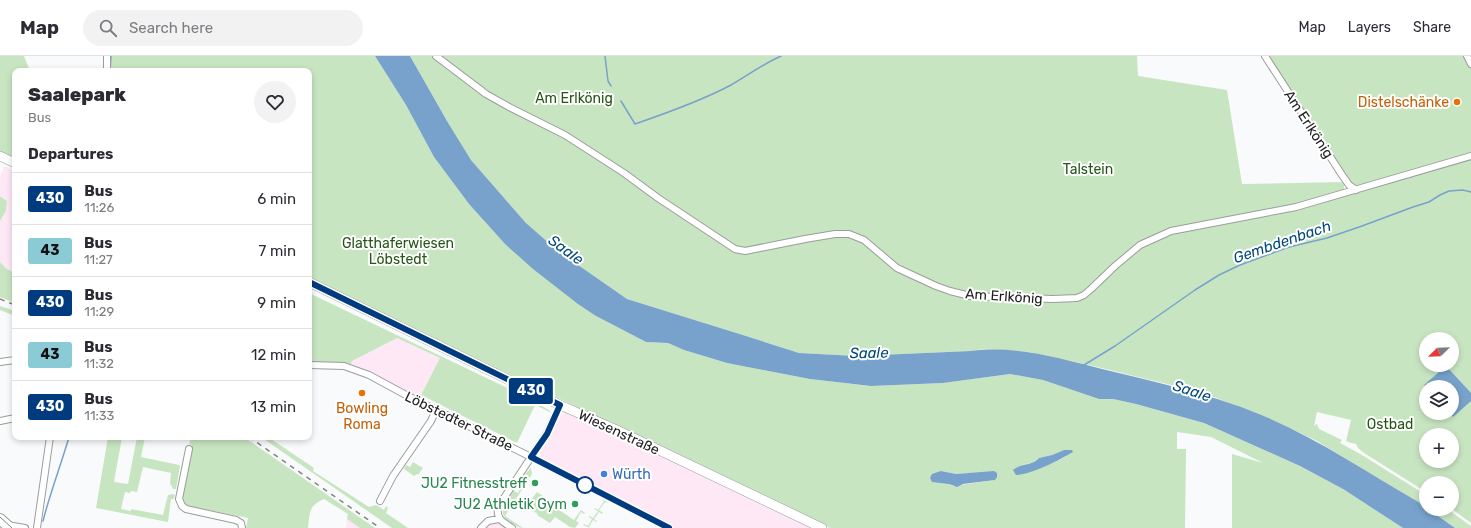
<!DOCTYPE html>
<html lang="en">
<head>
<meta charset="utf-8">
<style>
	body { margin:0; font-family:Rubik,sans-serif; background:#f2f2f3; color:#2b2b33; height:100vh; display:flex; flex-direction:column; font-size:15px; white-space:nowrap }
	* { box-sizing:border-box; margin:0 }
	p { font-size:13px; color:#7c7c81 }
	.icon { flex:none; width:22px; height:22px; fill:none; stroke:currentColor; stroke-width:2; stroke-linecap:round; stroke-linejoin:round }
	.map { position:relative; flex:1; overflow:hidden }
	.side { position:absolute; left:12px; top:12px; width:300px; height:372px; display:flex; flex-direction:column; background:#fff; border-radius:8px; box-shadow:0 2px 6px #0003 }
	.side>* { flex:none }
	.badge { padding:0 8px; border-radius:3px; font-size:14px; line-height:26px }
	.needle { width:26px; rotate:247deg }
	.fabs { position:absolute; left:1419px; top:276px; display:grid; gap:8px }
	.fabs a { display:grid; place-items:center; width:40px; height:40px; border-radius:50%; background:#fff; box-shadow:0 2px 6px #0003; font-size:20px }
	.map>.badge { position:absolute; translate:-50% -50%; box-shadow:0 0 0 2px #fff }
	h2 { padding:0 16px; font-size:15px; line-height:36px }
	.round { display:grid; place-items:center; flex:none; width:42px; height:42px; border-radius:21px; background:#f2f2f3 }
	.head { display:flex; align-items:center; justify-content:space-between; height:68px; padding:0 16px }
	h1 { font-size:19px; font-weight:800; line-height:30px }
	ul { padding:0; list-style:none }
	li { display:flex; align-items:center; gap:12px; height:52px; padding:0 16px; border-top:1px solid #e1e1e2 }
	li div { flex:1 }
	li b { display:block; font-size:15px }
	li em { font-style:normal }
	li .badge { min-width:44px; font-weight:700; text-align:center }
	header { display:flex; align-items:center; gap:24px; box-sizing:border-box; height:56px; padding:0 20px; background:#fff; border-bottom:1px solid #e1e1e2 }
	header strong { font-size:19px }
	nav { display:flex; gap:22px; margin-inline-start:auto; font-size:14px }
	.search { width:280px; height:36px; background:#f2f2f3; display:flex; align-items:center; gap:10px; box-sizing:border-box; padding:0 14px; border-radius:22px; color:#7c7c81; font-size:15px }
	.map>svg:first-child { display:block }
	.industrial { fill:#fee8f6 }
	.green { fill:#c8e5c1; fill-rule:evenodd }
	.water { fill:#78a2cb }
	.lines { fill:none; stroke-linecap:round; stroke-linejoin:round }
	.stream { stroke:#78a2cb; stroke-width:1.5 }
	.street-casing { stroke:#9b9c9d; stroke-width:8 }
	.secondary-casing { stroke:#9b9c9d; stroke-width:10 }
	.primary-casing { stroke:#9b9c9d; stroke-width:12 }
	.street { stroke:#fff; stroke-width:6 }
	.secondary { stroke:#fff; stroke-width:9 }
	.primary { stroke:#fff; stroke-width:10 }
	.tram { stroke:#828283; stroke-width:1 }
	.rail { stroke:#828283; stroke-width:1.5; stroke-dasharray:5 5; stroke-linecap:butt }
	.line-casing { stroke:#fff; stroke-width:9 }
	.line { stroke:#003b80; stroke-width:6 }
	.food-dot { fill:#e8710a; stroke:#fff; stroke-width:1.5 }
	.shop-dot { fill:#3f7fe0; stroke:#fff; stroke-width:1.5 }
	.leisure-dot { fill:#2e9e5b; stroke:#fff; stroke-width:1.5 }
	.stop-dot { fill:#fff; stroke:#003b80; stroke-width:2 }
	.labels { text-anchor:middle; stroke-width:4; stroke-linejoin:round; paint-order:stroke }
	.park-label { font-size:14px; fill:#255517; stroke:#fff }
	.food-label { font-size:14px; fill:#c56008; stroke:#fff; text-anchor:end }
	.street-label { font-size:14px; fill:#202021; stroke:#fff }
	.shop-label { font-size:14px; fill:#366cbe; stroke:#fff; text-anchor:start }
	.leisure-label { font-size:14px; fill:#27864d; stroke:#fff; text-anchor:end }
	.water-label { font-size:15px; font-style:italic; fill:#01497c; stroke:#fff }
</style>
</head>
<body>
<header>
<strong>Map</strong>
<div class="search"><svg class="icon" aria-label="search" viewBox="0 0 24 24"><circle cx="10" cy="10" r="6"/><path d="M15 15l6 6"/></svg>Search here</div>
<nav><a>Map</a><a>Layers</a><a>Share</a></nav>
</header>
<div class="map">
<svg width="1471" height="472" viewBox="0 0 1471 472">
	<rect width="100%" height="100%" fill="#f9fafb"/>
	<!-- industrial -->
	<path class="industrial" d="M4,110L15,116V217L7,213L0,206V165L6,155L7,145L0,140V122Z
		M397,282L440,302L419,343L351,308L352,305Z
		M564,356L622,380L815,472H675L543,404L540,399V393L557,364Z
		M347,463L360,472H346Z
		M497,466L507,472H483L488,468Z"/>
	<!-- green -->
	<path class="green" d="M0,0H24L30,15H15V103L0,95Z
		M109,0H375L406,49L434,101L469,148L505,188L596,260L646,286L668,287L684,294L727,307L810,323L871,330L943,327L1010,318L1043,324L1099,343H1113L1136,348L1204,367L1300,410L1343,433L1403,472H1232V398L1263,407L1211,381L1177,376V393H1186L1185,472H830L309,223V15H109ZM1064,394L1072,396C1054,409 1048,409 1027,408L1036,406L1039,402L1052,399ZM941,415L956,418L972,417L995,424L953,430L949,428Z
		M410,0H1137L1138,20L1227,34L1242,128L1342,126L1344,129V135L1359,130L1351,127L1348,124L1269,0H1471V467L1452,453V427H1426V436L1364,397L1358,392L1356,388L1351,387L1346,385L1351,364L1317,356L1314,370L1317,368L1319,373L1342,384L1340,387L1362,399L1426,439V451L1315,384L1259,358L1200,336L1085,308L1029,296L983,293L971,295L856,300L799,297L746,280L627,243L558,195L526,167L471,104L447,65ZM1426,283H1452V309H1426ZM1426,331H1452V357H1426ZM1426,379H1452V405H1426Z
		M0,140L7,145L6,155L0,165Z
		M0,206L7,213L15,217V247L0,241Z
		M309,237L516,336L549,354L552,357L535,349L517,387L421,339L440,302L397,282L352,305L351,308L333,306H309Z
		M0,250L15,255V260L0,254Z
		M108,381H122L114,426L128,428L137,381H145L141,401L179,409L180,410L176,433H173L170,427L171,417L143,411L137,436L131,435L130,437L125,436L121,453L131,455V453L163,459L168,439L173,438L175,439L174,443H171L168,466L96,452Z
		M191,381H244L375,472H360L347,463L348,458L324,443C308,450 310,457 308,472H246L248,462L188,450L184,447L182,439L192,389L189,388Z
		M261,381H268L314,412L313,415L369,451L376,449L384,454L386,450L388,452L386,457L408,472H392Z
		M413,406L423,412L418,419L417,418L414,420L404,413L406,409L410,411Z
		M531,412L532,418L505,460L523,472C518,472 515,469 511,467C495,456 506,447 514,435L518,437L523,429L520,426V425L524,427L528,420L525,418Z
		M537,436L547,443L546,445L574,464L581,454L585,457L584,458L581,456L576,465L579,467L575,472L570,471L555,461L550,467L537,459L538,458L526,451Z
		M601,442L609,447L605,446L599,454L603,457L602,458L599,456L594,463L597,465V466L593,464L589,471L590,472L583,469L584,468L588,470L592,463L589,461V460L593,462L598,455L594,453L595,452L598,454L604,445Z
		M1428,453H1447L1471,470V472H1455Z"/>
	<!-- water -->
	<path class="water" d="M375,0H410L447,65L471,104L526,167L558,195L627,243L746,280L799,297L856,300L971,295C1014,289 1060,302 1102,313C1155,326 1208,337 1259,358C1315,381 1367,416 1420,447L1426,451V453H1428L1455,472H1403L1343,433L1300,410L1204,367L1136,348L1113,343H1099L1043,324L1010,318L943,327L871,330L810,323L727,307L684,294L668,287L646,286L596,260L578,248L533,213L505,188L469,148L434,101L406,49Z
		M1446,310L1471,337V345L1453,361L1450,357H1452V331H1426L1424,329Z
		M1064,394H1072L1073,396C1060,404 1030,419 1016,419L1013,414C1021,407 1033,410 1039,402L1052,399Z
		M941,415L956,418L994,415L997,417V421L995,424L963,428L957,431L949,428L932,426L930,422L932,418Z"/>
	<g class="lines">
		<!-- stream -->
		<path class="stream" d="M605,0L608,25L611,30
			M110,15L111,0
			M621,45L635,68C667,57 701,45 731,29C748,19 763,8 781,0
			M1084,309L1115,290L1195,234L1219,219L1240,209L1289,191L1327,182L1362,170L1413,151L1429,146L1440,139L1449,135L1463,134L1471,136
			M43,465C50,437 61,409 69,381"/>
		<defs>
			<path id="street" d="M436,0L486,38L509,51L565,79L624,117L658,142L735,193L745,195L805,183L835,178H849L864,184L897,212L936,230L950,235L970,240L1053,243L1077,242L1084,239L1091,233L1115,210L1140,189L1171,175L1296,151L1471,100
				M1265,0L1342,119L1349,129L1356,134
				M1467,0L1471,8
				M107,15V0
				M0,306L15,304
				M309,309L344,310L369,319L406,339L531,401L669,472
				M0,365L15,362
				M189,393L179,443L182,450L186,453L236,464L241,467L242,472
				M380,445L393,420L431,365L436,354
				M7,469L25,472
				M37,472L50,381
				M481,472L488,465L499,463
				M512,472C503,466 496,463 498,451L547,377L560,349"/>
			<path id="secondary" d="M0,100L15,107
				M309,226L560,349L617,374L822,472"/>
			<path id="primary" d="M0,463L10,472"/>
		</defs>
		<!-- street casing -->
		<use href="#street" class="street-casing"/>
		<!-- secondary casing -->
		<use href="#secondary" class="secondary-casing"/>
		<!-- primary casing -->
		<use href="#primary" class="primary-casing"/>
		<!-- street -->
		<use href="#street" class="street"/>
		<!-- secondary -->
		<use href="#secondary" class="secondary"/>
		<!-- primary -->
		<use href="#primary" class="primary"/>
		<!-- tram -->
		<path class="tram" d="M0,461L12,472"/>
		<!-- rail -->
		<path class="rail" d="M0,243L15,249
			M249,381L380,472"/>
	</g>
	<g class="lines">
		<defs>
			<path id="line" d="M309,226L560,349L547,378L531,401L669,472"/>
		</defs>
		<!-- line casing -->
		<use href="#line" class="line-casing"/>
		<!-- line -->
		<use href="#line" class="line"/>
	</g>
	<!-- markers -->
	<g class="food-dot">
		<circle cx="1457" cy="46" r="4"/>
		<circle cx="362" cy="337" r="4"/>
	</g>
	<circle class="shop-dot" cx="604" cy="418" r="4"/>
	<g class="leisure-dot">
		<circle cx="535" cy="427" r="4"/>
		<circle cx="575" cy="448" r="4"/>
	</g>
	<circle class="stop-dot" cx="585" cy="429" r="8"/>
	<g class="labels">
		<!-- park labels -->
		<g class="park-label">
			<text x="574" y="47">Am Erlkönig</text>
			<text x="1088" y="118">Talstein</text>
			<text x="398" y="192">Glatthaferwiesen<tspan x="398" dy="16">Löbstedt</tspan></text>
			<text x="1390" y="373">Ostbad</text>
		</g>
		<!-- food labels -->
		<g class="food-label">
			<text x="1449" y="51">Distelschänke</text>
			<text x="362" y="357" text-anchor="middle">Bowling<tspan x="362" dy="16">Roma</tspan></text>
		</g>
		<!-- street labels -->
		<g class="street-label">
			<text transform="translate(1309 68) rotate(57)" y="5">Am Erlkönig</text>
			<text transform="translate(1004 240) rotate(4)" y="5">Am Erlkönig</text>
			<text transform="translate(459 365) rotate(26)" y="5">Löbstedter Straße</text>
			<text transform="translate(619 376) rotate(25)" y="5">Wiesenstraße</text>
		</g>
		<!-- shop labels -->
		<g class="shop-label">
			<text x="612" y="423">Würth</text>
		</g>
		<!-- leisure labels -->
		<g class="leisure-label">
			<text x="527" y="432">JU2 Fitnesstreff</text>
			<text x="567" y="453">JU2 Athletik Gym</text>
		</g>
		<!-- water labels -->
		<g class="water-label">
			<text transform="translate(1282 186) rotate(-19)" y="5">Gembdenbach</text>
			<text transform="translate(566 194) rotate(36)" y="5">Saale</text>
			<text transform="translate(869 297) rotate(-1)" y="5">Saale</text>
			<text transform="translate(1192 335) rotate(18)" y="5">Saale</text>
		</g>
	</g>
</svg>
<div class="fabs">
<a><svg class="needle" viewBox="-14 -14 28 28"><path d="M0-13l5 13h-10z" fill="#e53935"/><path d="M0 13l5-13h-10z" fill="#7c7c81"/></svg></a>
<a><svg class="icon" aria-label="layers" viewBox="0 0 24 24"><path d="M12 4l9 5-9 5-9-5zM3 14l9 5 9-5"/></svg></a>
<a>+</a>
<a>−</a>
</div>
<b class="badge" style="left:531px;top:335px;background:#003b80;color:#fff">430</b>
<section class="side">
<div class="head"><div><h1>Saalepark</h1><p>Bus</p></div><a class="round"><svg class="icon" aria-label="heart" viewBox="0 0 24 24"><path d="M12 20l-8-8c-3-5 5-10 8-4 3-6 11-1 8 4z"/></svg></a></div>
<h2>Departures</h2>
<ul>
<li><span class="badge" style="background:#003b80;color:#fff">430</span><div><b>Bus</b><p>11:26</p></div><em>6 min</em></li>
<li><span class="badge" style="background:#8bcbd6;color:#111">43</span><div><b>Bus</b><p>11:27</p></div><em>7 min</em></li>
<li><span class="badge" style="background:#003b80;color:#fff">430</span><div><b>Bus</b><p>11:29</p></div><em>9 min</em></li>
<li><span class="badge" style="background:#8bcbd6;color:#111">43</span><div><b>Bus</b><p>11:32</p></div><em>12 min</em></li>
<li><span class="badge" style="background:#003b80;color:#fff">430</span><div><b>Bus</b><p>11:33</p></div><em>13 min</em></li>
</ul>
</section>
</div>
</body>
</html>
